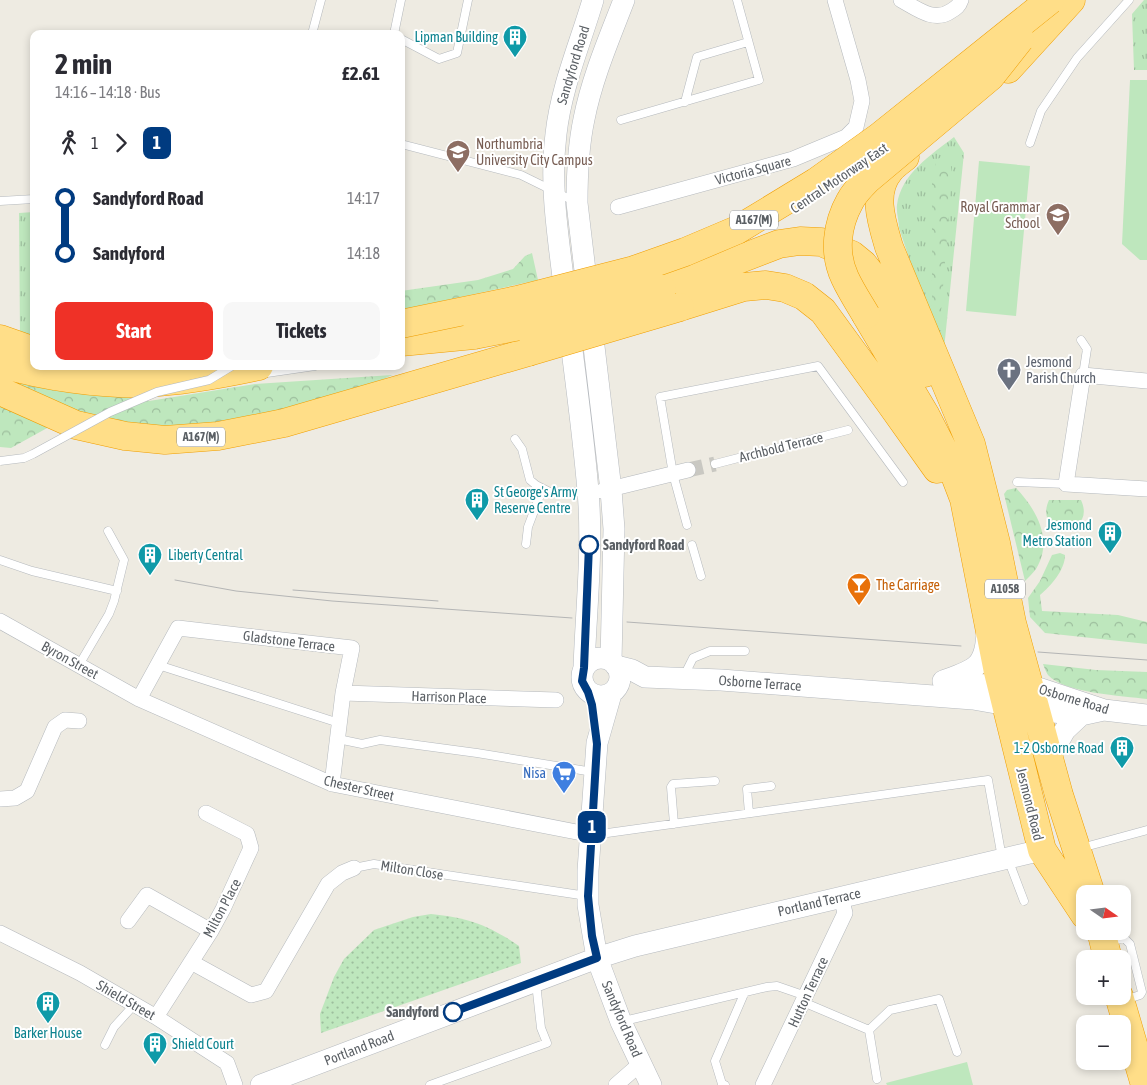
<!DOCTYPE html>
<html lang="en">
<head>
<meta charset="utf-8">
<style>
	body { margin:0; font-family:"Asap Condensed",sans-serif; background:#f7f7f7; color:#2b2b33; height:100vh; display:flex; flex-direction:column; font-size:19px; white-space:nowrap }
	* { box-sizing:border-box; margin:0 }
	p { font-size:16px; color:#7c7c81 }
	.icon { flex:none; width:28px; height:28px; fill:none; stroke:currentColor; stroke-width:2; stroke-linecap:round; stroke-linejoin:round }
	.map { position:relative; flex:1; overflow:hidden }
	.panel { position:absolute; left:30px; top:30px; width:375px; height:340px; display:flex; flex-direction:column; background:#fff; border-radius:10px; box-shadow:0 2px 8px #0003 }
	.panel>* { flex:none }
	.badge { padding:0 10px; border-radius:8px; font-size:18px; line-height:32px }
	.needle { width:32px; rotate:104deg }
	.fabs { position:absolute; left:1076px; top:885px; display:grid; gap:10px }
	.fabs a { display:grid; place-items:center; width:55px; height:55px; border-radius:10px; background:#fff; box-shadow:0 2px 8px #0003; font-size:25px }
	.map>.badge { position:absolute; translate:-50% -50%; box-shadow:0 0 0 2px #fff }
	.legs { display:flex; align-items:center; gap:8px; height:55px; padding:0 25px; font-size:16px }
	.legs p { margin-inline-start:auto }
	.summary { display:flex; align-items:center; justify-content:space-between; height:85px; padding:0 25px }
	h1 { font-size:28px; font-weight:700; line-height:38px }
	.cta { display:flex; gap:10px; margin-top:auto; padding:10px 25px }
	.cta a { flex:1; height:58px; border-radius:10px; background:#ef3127; color:#fff; font-size:20px; font-weight:700; line-height:58px; text-align:center }
	.cta a+a { background:#f7f7f7; color:#2b2b33 }
	ul { padding:0 25px; list-style:none }
	li { display:flex; align-items:center; gap:18px; height:55px; font-size:19px }
	li i { display:grid; place-items:center; width:8px; height:100%; margin:0 6px; background:currentColor }
	li i::after { content:''; width:12px; height:12px; margin:-6px; border:4px solid; border-radius:50%; background:#fff }
	li p { margin-inline-start:auto }
	li:first-child i { background:linear-gradient(#0000 50%,currentColor 0) }
	li:last-child i { background:linear-gradient(currentColor 50%,#0000 0) }
	.map>svg:first-child { display:block }
	.grass { fill:url(#grass-tufts) }
	.forest { fill:url(#forest-crowns) }
	.garden { fill:url(#garden-dots) }
	.pitch { fill:#bee7bd }
	.lines { fill:none; stroke-linecap:round; stroke-linejoin:round }
	.street-tunnel { stroke:#c9c8c2; stroke-width:15; stroke-dasharray:15 8; stroke-linecap:butt }
	.lane-casing { stroke:#b5b9bd; stroke-width:9 }
	.street-casing { stroke:#b5b9bd; stroke-width:16 }
	.secondary-casing { stroke:#b6babf; stroke-width:22 }
	.highway-casing { stroke:#f09e00; stroke-width:29 }
	.lane { stroke:#fff; stroke-width:8 }
	.street { stroke:#fff; stroke-width:15 }
	.secondary { stroke:#fff; stroke-width:21 }
	.highway { stroke:#ffde88; stroke-width:28 }
	.tram { stroke:#b4b5b5; stroke-width:1 }
	.lane-bridge-casing { stroke:#b5b9bd; stroke-width:9; stroke-linecap:butt }
	.highway-bridge-casing { stroke:#f09e00; stroke-width:29; stroke-linecap:butt }
	.lane-bridge { stroke:#fff; stroke-width:8 }
	.highway-bridge { stroke:#ffde88; stroke-width:28 }
	.line-1-casing { stroke:#fff; stroke-width:11 }
	.line-1 { stroke:#003b80; stroke-width:8 }
	.stop-1-dot { fill:#fff; stroke:#003b80; stroke-width:2.5 }
	.labels { text-anchor:middle; stroke-width:4; stroke-linejoin:round; paint-order:stroke }
	.shield { fill:#fff; stroke:#8c8f92; stroke-width:1 }
	.shield-label { font-size:12px; font-weight:bold; fill:#5a5f64 }
	.culture-label { font-size:14px; fill:#0d838f; stroke:#fff; text-anchor:end }
	.street-label { font-size:14px; fill:#5a5f64; stroke:#fff }
	.education-label { font-size:14px; fill:#785e54; stroke:#fff; text-anchor:start }
	.worship-label { font-size:14px; fill:#5b616d; stroke:#fff; text-anchor:start }
	.stop-label { font-size:14px; font-weight:bold; fill:#5a5f64; stroke:#fff; text-anchor:start }
	.food-label { font-size:14px; fill:#c56008; stroke:#fff; text-anchor:start }
	.shop-label { font-size:14px; fill:#366cbe; stroke:#fff; text-anchor:end }
</style>
</head>
<body>
<div class="map">
<svg width="1147" height="1085" viewBox="0 0 1147 1085">
	<defs>
		<pattern id="grass-tufts" width="24" height="20" patternUnits="userSpaceOnUse" patternTransform="scale(1.25)"><rect width="24" height="20" fill="#bee7bd"/><path d="M3 7l-1-3M5 7V3M7 7l1-3M15 17l-1-3M17 17v-4M19 17l1-3" fill="none" stroke="#9dbe9d"/></pattern>
		<pattern id="forest-crowns" width="20" height="18" patternUnits="userSpaceOnUse" patternTransform="scale(1.25)"><rect width="20" height="18" fill="#bee7bd"/><path d="M2 6a3 3 0 1 1 6 0M12 15a3 3 0 1 1 6 0" fill="none" stroke="#9dbe9d"/></pattern>
		<pattern id="garden-dots" width="8" height="8" patternUnits="userSpaceOnUse" patternTransform="scale(1.25)"><rect width="8" height="8" fill="#bee7bd"/><path d="M2 2h.1M6 6h.1" fill="none" stroke="#9dbe9d" stroke-width="1.8" stroke-linecap="round"/></pattern>
	</defs>
	<rect width="100%" height="100%" fill="#eeebe2"/>
	<!-- grass -->
	<path class="grass" d="M1144,0H1147V70H1134L1132,14Z
		M954,137L964,153L943,359L899,228C899,221 896,212 897,205C901,174 931,155 954,137Z
		M34,212V339L20,337L19,213Z"/>
	<!-- forest -->
	<path class="forest" d="M949,155L952,173L941,313L936,316L932,310V177L937,159Z
		M532,253L538,280L401,310V291L478,280L513,269L525,256Z
		M392,375L372,385L288,408L201,428L108,426L0,379V377L149,401L255,384Z
		M0,406L49,427L11,448L0,447Z
		M1016,488C1036,509 1054,540 1036,569C1033,573 1029,577 1025,581L1004,494L1007,490Z
		M1049,500H1081C1098,537 1032,538 1049,500Z
		M1060,553L1065,555C1065,570 1051,586 1040,595L1042,611L1118,615L1147,622V644L1045,633L1030,617L1028,598L1040,581L1052,555Z
		M1043,664L1096,670L1147,672V699C1123,696 1064,693 1048,675C1046,672 1044,667 1043,664Z"/>
	<!-- garden -->
	<path class="garden" d="M431,914C469,918 488,925 519,946L521,963L321,1033L320,1014L334,977L344,959L374,930L413,917Z"/>
	<!-- pitch -->
	<path class="pitch" d="M1130,80H1147V260H1140L1122,244Z
		M979,161L1030,166L1016,316L966,311Z
		M967,1062L973,1085H887L886,1083Z"/>
	<g class="lines">
		<!-- street-tunnel -->
		<path class="street-tunnel" d="M688,470L715,464"/>
		<defs>
			<path id="lane" d="M312,34L321,0
				M394,34L401,0
				M401,39L439,59L457,53L468,0
				M685,102L697,57L748,42
				M621,120L759,80L737,0
				M1030,143L1041,111L1077,58L1129,0
				M401,144L521,175L576,202
				M0,201L34,199
				M1081,340L1087,349L1083,375
				M260,374L315,366
				M515,439L522,449L530,480L536,485L550,492H586
				M715,464L848,430
				M1017,482L1066,484
				M687,525L673,474L660,397L818,366L903,482
				M526,544L528,527L542,490
				M692,545L701,576
				M0,560L32,571L117,591
				M79,665L109,614L114,601L124,560L108,531
				M158,665L339,723
				M684,676L693,658L710,651H745
				M338,739L362,744L380,740L477,753L593,772
				M749,813L747,789L771,786
				M674,824L671,787L673,784L715,781
				M593,835L988,780L1002,858
				M1081,848L1147,830
				M1008,859L1024,901
				M354,868L374,864L587,896
				M1108,942L1124,938L1130,944L1142,992L1140,995L1125,1000
				M803,1002L869,1030
				M624,1021L767,987L777,986L806,996
				M105,1045L114,1027L134,1005
				M877,1079L869,1030L890,1010L939,999L957,1052
				M430,1085L547,1043L541,1028L536,983
				M725,1085L722,1084L715,1061L744,994"/>
			<path id="street" d="M901,0C916,8 934,23 951,11C956,8 959,6 961,0
				M618,207L793,159L846,137L856,127L862,101L858,80L835,0
				M1147,381L1083,375L1066,484L1147,489
				M602,491L688,470
				M0,621L139,699L332,784L592,835
				M343,693L556,700
				M139,699L178,628L352,648L343,693L332,784
				M0,799L15,798L27,791L55,727L65,720L79,721
				M128,921L147,895L211,931
				M0,933L80,973L156,1017L227,1063L235,1085
				M191,962L251,995L266,991L328,884L342,873L354,868
				M156,1017L211,931L223,909L251,848L247,834L206,813
				M616,1085L640,1064
				M763,1085L845,913L841,897"/>
			<path id="secondary" d="M582 677a19 19 0 1 1 38 0a19 19 0 1 1-38 0Z
				M611,661L614,529L611,490L577,203C577,175 578,147 584,119C592,78 609,39 624,0
				M616,666L632,670L645,677L721,680L907,694L973,699L1036,710L1081,715L1104,710
				M584,668C586,610 593,549 588,491C582,419 571,348 563,277C557,229 550,182 556,134C561,88 580,44 593,0
				M943,681C974,670 986,668 987,631
				M947,689L1000,683L1029,685L1104,710L1147,715
				M611,694L597,743L588,871V905L597,958L621,1022L651,1085
				M1049,758L1065,730L1081,715
				M261,1085L597,958L635,946L1042,850"/>
			<path id="highway" d="M1008,69L1071,0
				M905,157C900,161 894,165 890,170C871,192 882,223 889,247L971,444L996,543L1012,623L1059,795L1091,894
				M662,289L779,244L800,241L821,242L852,255L863,264L874,278L925,373
				M680,307L744,287L766,285L785,288L804,296L823,311L890,403L937,469
				M866,315L926,416L951,465L964,499L998,672L1042,850L1085,915
				M0,339L34,351
				M401,342L474,335
				M0,363C40,376 103,385 145,383C183,381 222,374 259,366
				M0,391L76,425L125,436L165,440L218,436L284,423L528,352
				M1101,931L1108,959
				M1119,996L1145,1085"/>
		</defs>
		<!-- lane casing -->
		<use href="#lane" class="lane-casing"/>
		<!-- street casing -->
		<use href="#street" class="street-casing"/>
		<!-- secondary casing -->
		<use href="#secondary" class="secondary-casing"/>
		<!-- highway casing -->
		<use href="#highway" class="highway-casing"/>
		<!-- lane -->
		<use href="#lane" class="lane"/>
		<!-- street -->
		<use href="#street" class="street"/>
		<!-- secondary -->
		<use href="#secondary" class="secondary"/>
		<!-- highway -->
		<use href="#highway" class="highway"/>
		<!-- tram -->
		<path class="tram" d="M175,580L236,591L332,601L572,618
			M293,590L438,601
			M627,622L961,646
			M1038,652L1147,660"/>
		<defs>
			<path id="lane-bridge" d="M0,461L24,458L33,454L110,412L157,392L209,380L232,366"/>
			<path id="highway-bridge" d="M866,315C859,303 851,291 845,278C833,253 837,224 850,201C854,193 861,186 867,180L990,77L1020,39
				M401,324L517,300L634,270L685,252L737,230L816,182L879,137L1050,0
				M474,335L520,326L662,289
				M528,352L680,307"/>
		</defs>
		<!-- lane-bridge casing -->
		<use href="#lane-bridge" class="lane-bridge-casing"/>
		<!-- highway-bridge casing -->
		<use href="#highway-bridge" class="highway-bridge-casing"/>
		<!-- lane-bridge -->
		<use href="#lane-bridge" class="lane-bridge"/>
		<!-- highway-bridge -->
		<use href="#highway-bridge" class="highway-bridge"/>
	</g>
	<g class="lines">
		<defs>
			<path id="line-1" d="M453,1012L597,958L592,936L588,896L597,744L592,705L588,692L582,681L584,668L589,545"/>
		</defs>
		<!-- line-1 casing -->
		<use href="#line-1" class="line-1-casing"/>
		<!-- line-1 -->
		<use href="#line-1" class="line-1"/>
	</g>
	<!-- icons -->
	<defs>
		<symbol id="building-pin" viewBox="-11 -11 22 30"><path d="M0 17L-7.5 6A9.5 9.5 0 1 1 7.5 6Z" fill="#0f9aa8" stroke="#fff"/><path d="M-4-6H4V6H1V3H-1V6H-4ZM-2.5-4.3h1.7v1.8h-1.7ZM.8-4.3h1.7v1.8H.8ZM-2.5-1h1.7V.8h-1.7ZM.8-1h1.7V.8H.8Z" fill="#fff"/></symbol>
		<symbol id="university-pin" viewBox="-11 -11 22 30"><path d="M0 17L-7.5 6A9.5 9.5 0 1 1 7.5 6Z" fill="#8d6e63" stroke="#fff"/><path d="M0-5L7-2L0 1L-7-2ZM-4 1L0 2.5L4 1V4Q0 6-4 4Z" fill="#fff"/></symbol>
		<symbol id="school-pin" viewBox="-11 -11 22 30"><path d="M0 17L-7.5 6A9.5 9.5 0 1 1 7.5 6Z" fill="#8d6e63" stroke="#fff"/><path d="M0-5L7-2L0 1L-7-2ZM-4 1L0 2.5L4 1V4Q0 6-4 4Z" fill="#fff"/></symbol>
		<symbol id="church-pin" viewBox="-11 -11 22 30"><path d="M0 17L-7.5 6A9.5 9.5 0 1 1 7.5 6Z" fill="#6b7280" stroke="#fff"/><path d="M-1.2-6h2.4v3.5h3.3v2.4h-3.3V6h-2.4V-.1h-3.3v-2.4h3.3Z" fill="#fff"/></symbol>
		<symbol id="bar-pin" viewBox="-11 -11 22 30"><path d="M0 17L-7.5 6A9.5 9.5 0 1 1 7.5 6Z" fill="#e8710a" stroke="#fff"/><path d="M-6-5H6L.8 .8V4.5H3.5V6h-7V4.5H-.8V.8Z" fill="#fff"/></symbol>
		<symbol id="supermarket-pin" viewBox="-11 -11 22 30"><path d="M0 17L-7.5 6A9.5 9.5 0 1 1 7.5 6Z" fill="#3f7fe0" stroke="#fff"/><path d="M-6-5.5h2.5l.6 2H6L4.5 2H-2.5L-4.4-4H-6ZM-1.5 3.2a1.3 1.3 0 1 0 .1 0ZM3 3.2a1.3 1.3 0 1 0 .1 0Z" fill="#fff"/></symbol>
	</defs>
	<g fill-rule="evenodd">
		<use href="#building-pin" x="501" y="23" width="28" height="38"/>
		<use href="#university-pin" x="444" y="138" width="28" height="38"/>
		<use href="#school-pin" x="1044" y="201" width="28" height="38"/>
		<use href="#church-pin" x="995" y="356" width="28" height="38"/>
		<use href="#building-pin" x="463" y="486" width="28" height="38"/>
		<use href="#building-pin" x="1096" y="519" width="28" height="38"/>
		<use href="#building-pin" x="136" y="541" width="28" height="38"/>
		<use href="#bar-pin" x="845" y="571" width="28" height="38"/>
		<use href="#building-pin" x="1108" y="734" width="28" height="38"/>
		<use href="#supermarket-pin" x="550" y="759" width="28" height="38"/>
		<use href="#building-pin" x="34" y="989" width="28" height="38"/>
		<use href="#building-pin" x="141" y="1030" width="28" height="38"/>
	</g>
	<!-- markers -->
	<g class="stop-1-dot">
		<circle cx="589" cy="545" r="9"/>
		<circle cx="453" cy="1012" r="9"/>
	</g>
	<g class="labels">
		<!-- shield labels -->
		<g class="shield">
			<rect x="730" y="210.5" width="48" height="19" rx="4"/>
			<rect x="177" y="427.5" width="48" height="19" rx="4"/>
			<rect x="985" y="579.5" width="40" height="19" rx="4"/>
		</g>
		<g class="shield-label">
			<text x="754" y="224">A167(M)</text>
			<text x="201" y="441">A167(M)</text>
			<text x="1005" y="593">A1058</text>
		</g>
		<!-- culture labels -->
		<g class="culture-label">
			<text x="498" y="42">Lipman Building</text>
			<text x="494" y="497" text-anchor="start">St George's Army<tspan x="494" dy="16">Reserve Centre</tspan></text>
			<text x="1092" y="530">Jesmond<tspan x="1092" dy="16">Metro Station</tspan></text>
			<text x="168" y="560" text-anchor="start">Liberty Central</text>
			<text x="1104" y="753">1-2 Osborne Road</text>
			<text x="48" y="1038" text-anchor="middle">Barker House</text>
			<text x="172" y="1049" text-anchor="start">Shield Court</text>
		</g>
		<!-- street labels -->
		<g class="street-label">
			<text transform="translate(573 65) rotate(-73)" y="5">Sandyford Road</text>
			<text transform="translate(753 170) rotate(-15)" y="5">Victoria Square</text>
			<text transform="translate(839 178) rotate(-34)" y="5">Central Motorway East</text>
			<text transform="translate(781 447) rotate(-14)" y="5">Archbold Terrace</text>
			<text transform="translate(289 641) rotate(7)" y="5">Gladstone Terrace</text>
			<text transform="translate(70 660) rotate(29)" y="5">Byron Street</text>
			<text transform="translate(760 683) rotate(4)" y="5">Osborne Terrace</text>
			<text transform="translate(449 697) rotate(2)" y="5">Harrison Place</text>
			<text transform="translate(1074 699) rotate(17)" y="5">Osborne Road</text>
			<text transform="translate(359 788) rotate(13)" y="5">Chester Street</text>
			<text transform="translate(1030 804) rotate(76)" y="5">Jesmond Road</text>
			<text transform="translate(412 870) rotate(9)" y="5">Milton Close</text>
			<text transform="translate(819 902) rotate(-13)" y="5">Portland Terrace</text>
			<text transform="translate(222 908) rotate(-62)" y="5">Milton Place</text>
			<text transform="translate(808 992) rotate(-65)" y="5">Hutton Terrace</text>
			<text transform="translate(126 1000) rotate(30)" y="5">Shield Street</text>
			<text transform="translate(622 1019) rotate(67)" y="5">Sandyford Road</text>
			<text transform="translate(359 1048) rotate(-21)" y="5">Portland Road</text>
		</g>
		<!-- education labels -->
		<g class="education-label">
			<text x="476" y="149">Northumbria<tspan x="476" dy="16">University City Campus</tspan></text>
			<text x="1040" y="212" text-anchor="end">Royal Grammar<tspan x="1040" dy="16">School</tspan></text>
		</g>
		<!-- worship labels -->
		<g class="worship-label">
			<text x="1026" y="367">Jesmond<tspan x="1026" dy="16">Parish Church</tspan></text>
		</g>
		<!-- stop labels -->
		<g class="stop-label">
			<text x="603" y="550">Sandyford Road</text>
			<text x="439" y="1017" text-anchor="end">Sandyford</text>
		</g>
		<!-- food labels -->
		<g class="food-label">
			<text x="876" y="590">The Carriage</text>
		</g>
		<!-- shop labels -->
		<g class="shop-label">
			<text x="546" y="778">Nisa</text>
		</g>
	</g>
</svg>
<div class="fabs">
<a><svg class="needle" viewBox="-14 -14 28 28"><path d="M0-13l5 13h-10z" fill="#e53935"/><path d="M0 13l5-13h-10z" fill="#7c7c81"/></svg></a>
<a>+</a>
<a>−</a>
</div>
<b class="badge" style="left:592px;top:827px;background:#003b80;color:#fff">1</b>
<section class="panel">
<div class="summary"><div><h1>2 min</h1><p>14:16 – 14:18 · Bus</p></div><b>£2.61</b></div>
<div class="legs"><svg class="icon" aria-label="walk" viewBox="0 0 24 24"><circle cx="13" cy="4" r="2"/><path d="M13 8l-2 6 4 7M11 14l-3 7M7 12l3-4h3l4 4"/></svg>1<svg class="icon" aria-label="forward" viewBox="0 0 24 24"><path d="M9 5l7 7-7 7"/></svg><b class="badge" style="background:#003b80;color:#fff">1</b></div>
<ul>
<li><i style="color:#003b80"></i><b>Sandyford Road</b><p>14:17</p></li>
<li><i style="color:#003b80"></i><b>Sandyford</b><p>14:18</p></li>
</ul>
<div class="cta"><a>Start</a><a>Tickets</a></div>
</section>
</div>
</body>
</html>
